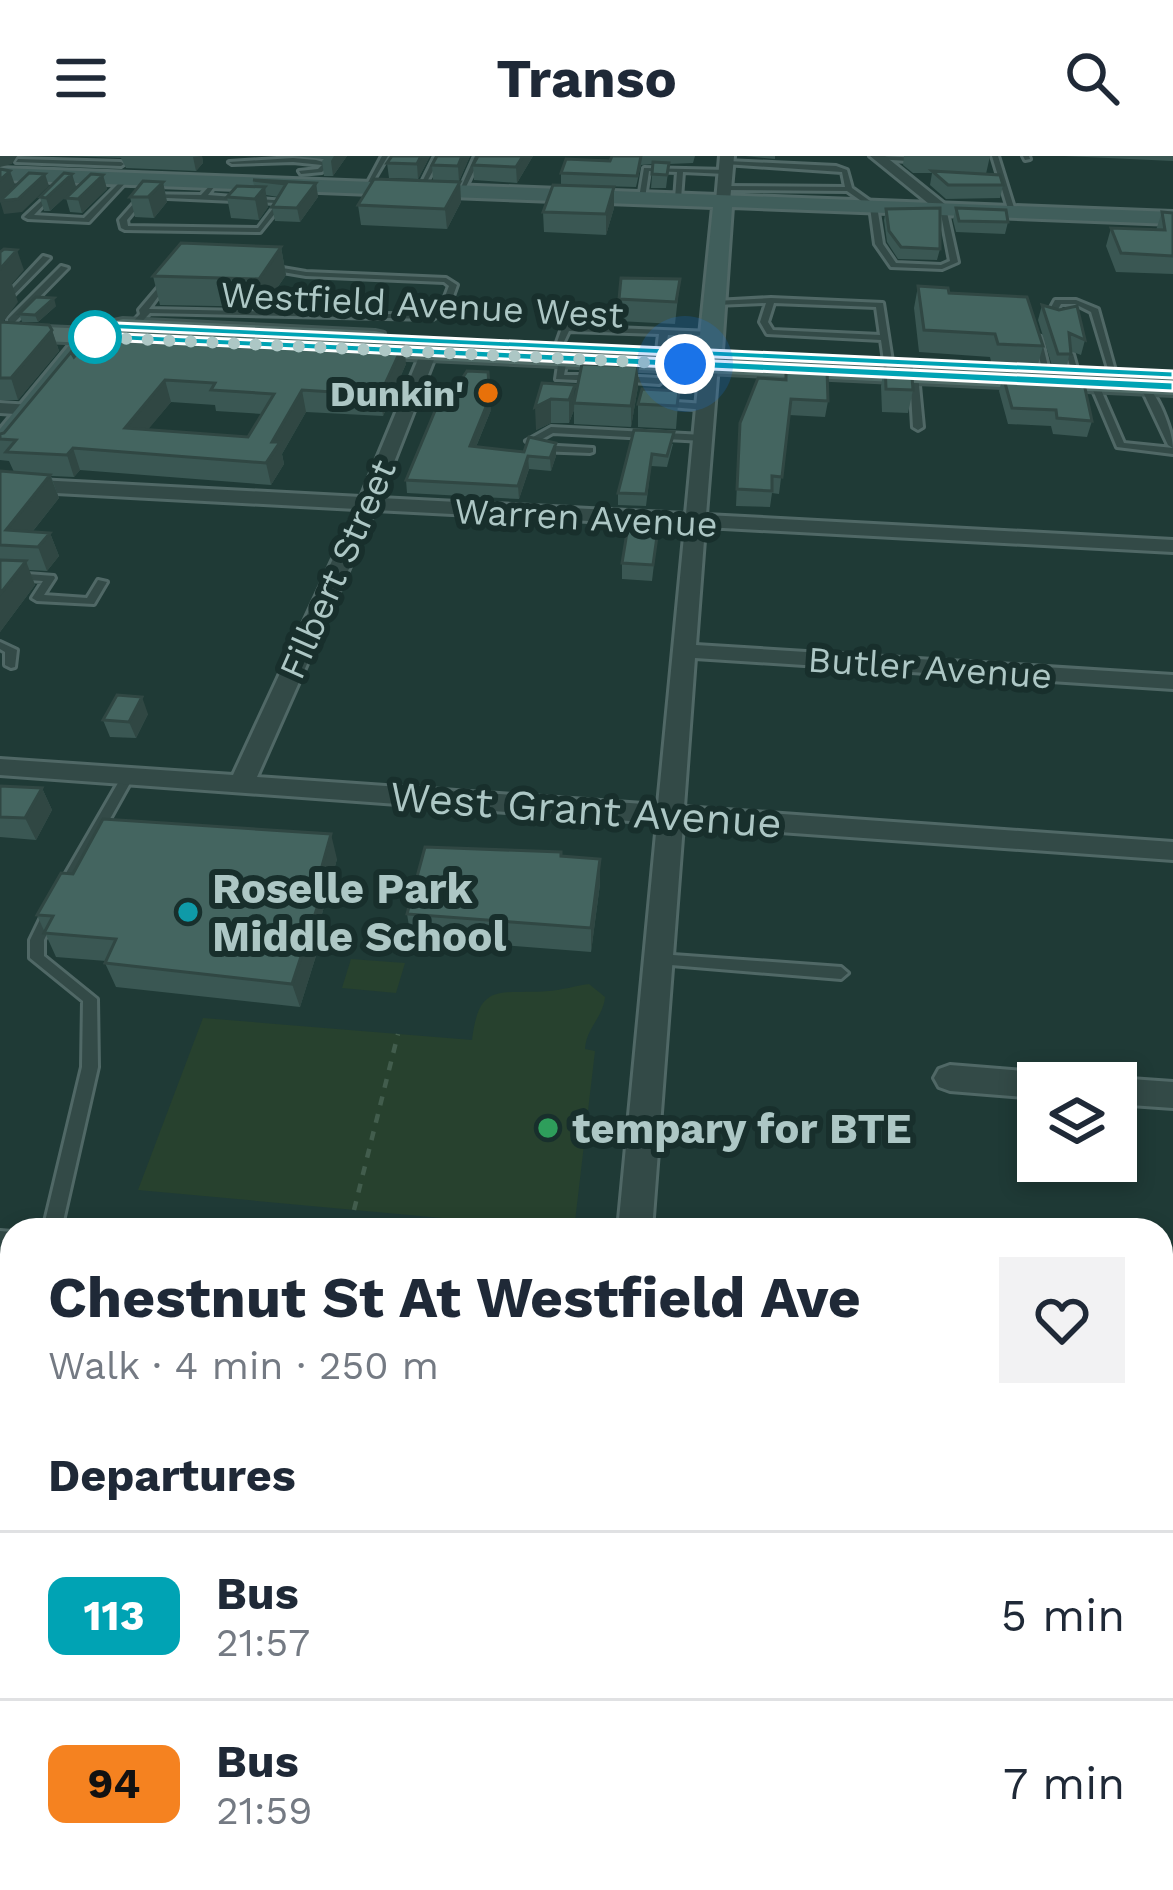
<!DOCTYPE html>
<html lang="en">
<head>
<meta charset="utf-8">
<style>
	body { margin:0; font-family:"Work Sans",sans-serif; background:#f2f2f3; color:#1f2937; height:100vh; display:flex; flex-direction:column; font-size:45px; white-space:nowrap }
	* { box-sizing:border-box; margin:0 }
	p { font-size:39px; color:#747a83 }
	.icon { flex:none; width:66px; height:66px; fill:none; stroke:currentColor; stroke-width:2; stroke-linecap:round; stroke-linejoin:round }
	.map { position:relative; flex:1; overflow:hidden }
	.drawer { position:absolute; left:0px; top:1062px; width:1173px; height:672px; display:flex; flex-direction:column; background:#fff; border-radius:36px 36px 0 0; box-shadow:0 6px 18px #0003 }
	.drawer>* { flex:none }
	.badge { padding:0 24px; border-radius:18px; font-size:42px; line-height:78px }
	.tools { position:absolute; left:1017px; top:906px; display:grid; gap:24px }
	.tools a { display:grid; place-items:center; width:120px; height:120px; border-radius:0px; background:#fff; box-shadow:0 6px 18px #0003; font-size:60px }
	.you { position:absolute; width:60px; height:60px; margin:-30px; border:9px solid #fff; border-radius:50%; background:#1a73e8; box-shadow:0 0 0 18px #1a73e833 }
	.map>.badge { position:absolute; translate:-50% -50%; box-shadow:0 0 0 6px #fff }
	h2 { padding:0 48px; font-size:45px; line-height:108px }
	.round { display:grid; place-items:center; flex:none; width:126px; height:126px; border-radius:0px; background:#f2f2f3 }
	.summary { display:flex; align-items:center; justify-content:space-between; height:204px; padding:0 48px }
	h1 { font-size:57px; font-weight:700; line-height:90px }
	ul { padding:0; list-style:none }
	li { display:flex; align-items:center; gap:36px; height:168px; padding:0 48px; border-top:3px solid #e0e1e3 }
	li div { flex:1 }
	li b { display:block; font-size:45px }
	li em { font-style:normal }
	li .badge { min-width:132px; font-weight:700; text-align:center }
	header { display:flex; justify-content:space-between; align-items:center; height:156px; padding:0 48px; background:#fff; font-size:54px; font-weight:700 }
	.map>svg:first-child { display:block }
	.green { fill:#27412e }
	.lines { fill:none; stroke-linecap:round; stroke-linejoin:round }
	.lane-casing { stroke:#506866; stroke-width:6 }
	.street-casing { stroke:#506866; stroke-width:6 }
	.secondary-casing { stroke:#506866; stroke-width:6 }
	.primary-casing { stroke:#3f5754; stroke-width:6 }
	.path { stroke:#425d4d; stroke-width:4.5; stroke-dasharray:9 9; stroke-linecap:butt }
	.lane { fill:#334a47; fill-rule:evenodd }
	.street { fill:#334a47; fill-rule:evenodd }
	.secondary { fill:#405e5b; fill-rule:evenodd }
	.primary { fill:#506b67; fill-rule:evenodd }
	.rail { stroke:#54726e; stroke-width:12; stroke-dasharray:16 16; stroke-linecap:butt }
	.wall { fill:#3a5753; fill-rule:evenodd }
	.shaded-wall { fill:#304743 }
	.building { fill:#446560; stroke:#304743; stroke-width:3; fill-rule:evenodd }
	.line { fill:#00a3b4; stroke:#fff; stroke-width:3 }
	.walk { stroke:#adc7c5; stroke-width:12; stroke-dasharray:0 21.6 }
	.stop-dot { fill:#fff; stroke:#00a3b4; stroke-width:6 }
	.food-dot { fill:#e8710a; stroke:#182f2c; stroke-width:4.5 }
	.culture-dot { fill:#0f9aa8; stroke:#182f2c; stroke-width:4.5 }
	.leisure-dot { fill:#2e9e5b; stroke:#182f2c; stroke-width:4.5 }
	.labels { text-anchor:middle; stroke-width:12; stroke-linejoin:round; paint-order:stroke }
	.far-street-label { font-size:36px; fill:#adc7c5; stroke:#182f2c }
	.far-poi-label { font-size:36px; font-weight:bold; fill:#adc7c5; stroke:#182f2c; text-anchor:end }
	.street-label { font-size:42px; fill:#adc7c5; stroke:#182f2c }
	.poi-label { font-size:42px; font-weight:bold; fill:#adc7c5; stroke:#182f2c; text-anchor:start }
</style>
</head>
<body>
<header><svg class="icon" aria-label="menu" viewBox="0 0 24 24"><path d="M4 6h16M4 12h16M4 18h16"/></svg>Transo<svg class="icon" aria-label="search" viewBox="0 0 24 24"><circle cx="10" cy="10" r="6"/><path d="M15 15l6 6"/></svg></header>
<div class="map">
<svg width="1173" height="1734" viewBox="0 0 1173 1734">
	<rect width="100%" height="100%" fill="#1f3a36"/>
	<!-- green -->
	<path class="green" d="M351,803L405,807L396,837L342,832Z
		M589,828L605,841C603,862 586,872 585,893L595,895L574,1074L138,1034L203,862L472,884C479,824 501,839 549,835C562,834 575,830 589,828Z"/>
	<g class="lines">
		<defs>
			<path id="lane" d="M382,0H388L369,32H365Z
				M435,0H441L423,33L418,34Z
				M475,0H481L464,35L459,36Z
				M879,0L922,2L925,4L922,6L877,3Z
				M992,0H998L1016,58L1009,56Z
				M1023,0H1029L1030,3L1025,4Z
				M293,2L316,4L330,8L322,16L301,18L299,15L318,13L322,9L293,6L232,8L229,6Z
				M18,3L121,6L124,8L121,10L16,6Z
				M727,5L836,10L847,14L852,32L877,50L883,88L896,107L941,109L950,105L940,53L946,52L958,106L942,113L891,111L875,88L870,51L847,35L724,34L721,32L724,30L845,31L842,16L725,8Z
				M644,12L726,14L729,16L726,18L683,16L681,43L678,45L675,43L677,16L649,15L645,42L642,44L639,42Z
				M125,21L130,22L89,66L28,63L24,61L53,34L55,37L34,59L84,62Z
				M215,24L218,26L208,39L285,45L260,76L125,74L121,72L119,64L142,38L201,39ZM146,41L277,47L258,72L128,70L127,64Z
				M43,100L50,102L0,153V146Z
				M265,109L306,116L446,122L457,129L448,154L433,163L150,157L135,173L128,171L140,158L139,154L167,121L171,123L149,153L431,159L441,151L449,130L444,126L306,120L265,113Z
				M61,110L68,112L14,167H8V163Z
				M771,142L883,147L892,205L888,208L884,205L881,184L767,178L760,166L766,147L715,149L711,147L715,145ZM774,147L876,151L880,179L773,174L768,166Z
				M1055,144H1076L1098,153L1116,218L1109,216L1091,156L1075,148H1061L1057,155L1060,163L1053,165L1049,155Z
				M566,170L712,176L716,178L712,180L668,179L665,195L661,198L657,195L659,178L569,175L561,192H555L562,172Z
				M1034,179L1041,181L1049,215L1042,213Z
				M1066,196L1073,198L1078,216L1071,214Z
				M563,199L567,202L564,219H596L600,222L596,225L556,223L559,202Z
				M914,216L918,219L923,271L918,274L913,271L910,219Z
				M620,220L659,222L663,225L659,228L617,225L616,223Z
				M1094,224L1098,227L1124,287L1173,292V298L1117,291L1090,227Z
				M1133,227C1139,228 1146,229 1151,235C1161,245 1173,278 1173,292L1168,289L1144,238L1133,231Z
				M661,245L706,248L710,251L706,254L658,250V246Z
				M551,271L704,279L709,282L704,285L553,277L537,286L541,289L593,292V296L590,297L538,295L526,285Z
				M0,416L54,420L55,422L44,439L87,442L98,424L107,426L94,448L37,445L32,442L43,425L0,422Z
				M0,486L17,494L15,511L11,512L5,509V496L0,493Z
				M128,616L134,620L69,736L62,741L57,739L55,736L122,620Z
				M50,752L57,757L44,784V800L97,843L98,911L61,1074H43L82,911L83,845L30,802V784L45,753Z
				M659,798L841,811L848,817L841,823L659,808L652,803Z"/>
			<path id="street" d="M720,0H734L730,45L723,49L716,45Z
				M870,0H885L951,53L939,56Z
				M429,191L437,196L380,342L686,358L700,209L709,204L718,209L706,359L1173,384V396L705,371L696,489L1173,519V533L695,502L684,651L1173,686V704L683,669L652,1074H618L657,667L0,619V603L233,619L356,353L0,334V322L361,341L421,196ZM375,354L685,370L658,649L257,621Z
				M0,247L31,249L40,254L31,259L0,257Z
				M950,909L1038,916L1053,927H1038V942L950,935L939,931L934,922L939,913Z
				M1116,922L1173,926V952L1116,948V927H1104Z
				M0,1075L12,1076V1108L0,1107Z
				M1161,1175L1173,1176V1210L1161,1209Z
				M44,1722H90L87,1734H41Z
				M556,1722H602L601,1734H555Z"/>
			<path id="secondary" d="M0,12L1173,56V68L732,51L721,209L709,216L697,209L713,51L0,24Z
				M98,162L106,164V174L9,296L0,298V273L90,164Z"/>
			<path id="primary" d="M123,163L375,175L384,177V186L1173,223V239L343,200L334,197L333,187L161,179L160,188L151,190L0,183V169L113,174L114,165Z"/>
		</defs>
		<!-- lane casing -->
		<use href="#lane" class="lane-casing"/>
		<!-- street casing -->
		<use href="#street" class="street-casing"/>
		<!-- secondary casing -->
		<use href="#secondary" class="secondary-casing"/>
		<!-- primary casing -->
		<use href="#primary" class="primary-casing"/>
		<!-- path -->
		<path class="path" d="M354,1054L398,878"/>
		<!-- lane -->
		<use href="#lane" class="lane"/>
		<!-- street -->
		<use href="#street" class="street"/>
		<!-- secondary -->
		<use href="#secondary" class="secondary"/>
		<!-- primary -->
		<use href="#primary" class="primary"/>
		<!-- rail -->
		<path class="rail" d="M1161,1656L1173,1650
			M1004,1734L1027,1722
			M1157,1734L1173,1725"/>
	</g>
	<!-- wall -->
	<path class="wall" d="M70,0H202L203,7L196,15L126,12L121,2Z
		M293,0H347L333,20H324L322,5L324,3Z
		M430,0L418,23L389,22L387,7Z
		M437,0H470L459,25L433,24L432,9Z
		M478,0H533L517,27L474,24L473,9Z
		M612,0H695L693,7L669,8L666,32H651L653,8L641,9L636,31L561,29V17L610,5Z
		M745,0H775V3Z
		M904,0H990L986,18L1003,29L1000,42L946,43L930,29L932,17H913L903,9Z
		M1064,0H1173V5Z
		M72,18L76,31L50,55H44L40,41Z
		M103,19L107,33L82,57L70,56L66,42Z
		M253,24L316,27L318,41L300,66L275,65L272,51L278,41L266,39L268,51L259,64L231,62L227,41L254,30Z
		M163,26L167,46L154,62L135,61L130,41Z
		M460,26L461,46L447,73L361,69L358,49Z
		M614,31V52L606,79L544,76L543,56Z
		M956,52L1008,66L1005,78L956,76L953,64Z
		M886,53L940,93L937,104L898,103L887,86L884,64Z
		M1162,56L1173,57V118L1116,116L1106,90L1111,72L1156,74Z
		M281,91L286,119L264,151L160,149L153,120Z
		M680,123L675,168L618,165L619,143Z
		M918,130L949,137L1043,190L1037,212L992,210L990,201L919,196L914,152Z
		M1042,149L1085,184L1081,199L1070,195L1066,214L1053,213L1038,164Z
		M56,150L38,166H22L19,158Z
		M0,166L52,174L59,195L18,244H0Z
		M74,201L406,208L383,260L306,256L282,298L284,308L271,329L80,314L74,321L51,320L59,342L33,375L50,377L59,400L47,415L29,414L35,429L0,476V315L14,316L9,305L0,304V283ZM171,246L215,249L216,255L262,258L248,281L148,273Z
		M885,207L913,234L908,257L882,256L881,230Z
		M638,210V231L631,271L574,268V254L569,267H551L536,274L542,227L575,243Z
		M786,211L828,245L825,261L789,259L779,338L772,337L770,351L736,350L739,283L785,224Z
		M1003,220L1092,265L1087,281L1053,278L1051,270L1008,268L999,235Z
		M679,235L676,273L638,271V248Z
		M491,254L476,291L524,296L556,287V300L551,315L529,313L519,343L407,337L406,324Z
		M634,274L673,288L667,311L651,310L646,350L618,349V337Z
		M659,366L652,425L622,423V407Z
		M148,558L136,582L110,581L103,564Z
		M0,630L42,632L52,654L36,684L0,681Z
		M561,700L600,728L591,796L411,782L407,758Z
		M337,703L322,758L325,771L300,851L116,831L105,807L106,805L56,801L37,759L73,718Z"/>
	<!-- shaded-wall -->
	<path class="shaded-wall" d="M0,0H17L12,8L0,11Z
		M202,0L203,7L196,15L193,1Z
		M334,0H347L333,20L331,5Z
		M421,0H430L418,23L417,8Z
		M462,0H470L459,25L458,10Z
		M523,0H533L517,27L516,11Z
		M10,15L15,29L0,44V24Z
		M45,18L49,30L22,56L4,58L0,45Z
		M72,18L76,31L50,55L46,42Z
		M103,19L107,33L82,57L78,43Z
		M163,26L167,46L154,62L148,41Z
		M460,26L461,46L447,73L445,53Z
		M316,27L318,41L300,66L297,52Z
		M265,31L268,51L259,64L255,43Z
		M614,31V52L606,79V58Z
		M281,91L286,119L264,151L259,123Z
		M17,94L24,114L12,128L18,146L4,165H0V113Z
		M54,142L56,150L38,166L35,159Z
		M52,174L59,195L18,244L11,222Z
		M404,187L406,208L383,260L380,239Z
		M638,210V231L631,271V250Z
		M165,224L171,246L131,294L125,272Z
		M575,229L574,254L569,267V244Z
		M302,234L306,256L282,298L284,308L271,329L266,307L272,286Z
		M490,241L491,254L471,303L470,290Z
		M551,243V267L536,274L535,251Z
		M556,287V300L551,315L550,302Z
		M73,292L80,314L74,321L67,299Z
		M528,300L529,313L519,343L518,330Z
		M50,319L59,342L21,390L6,374Z
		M50,377L59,400L47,415L38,391Z
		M26,405L35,429L0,476V438Z
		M142,541L148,558L136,582L129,566Z
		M42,632L52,654L36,684L25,662Z
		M331,678L337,703L322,758L325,771L300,851L292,828Z
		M600,703V728L591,796V772Z"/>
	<!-- building -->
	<path class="building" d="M392,0H421L417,8L387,7Z
		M437,0H462L458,10L432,9Z
		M478,0H523L516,11L473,9Z
		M612,0H641L637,20L561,17L566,3L610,5Z
		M653,6L669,7L667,19L652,18Z
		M0,13L10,15L0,24Z
		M932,15L1000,19L1003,29H948Z
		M29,17L45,18L18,43L0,45Z
		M64,17L72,18L46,42L40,41Z
		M91,18L103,19L78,43L66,42Z
		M374,23L460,26L445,53L358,49Z
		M253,24L316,27L297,52L272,51L286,28Z
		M143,25L163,26L148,41H130Z
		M553,29L614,31L606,58L543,56Z
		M237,30L265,31L255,43L227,41Z
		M940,52V93L901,91L889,75L886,53Z
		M956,52L1006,54L1008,66L959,65Z
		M1162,56L1173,57V100L1121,97L1111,72L1165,74Z
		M181,87L281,91L259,123L153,120Z
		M4,93L17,94L0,113V96Z
		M621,122L680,123L676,146L619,143Z
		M918,130L948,132L949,137L1027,141L1043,190L998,188L995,178L924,174Z
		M36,141L54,142L35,159L19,158Z
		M1042,149L1059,154L1077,150L1085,184L1069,177L1071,198H1058Z
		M0,166L49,169L52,174L11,222H0Z
		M100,172L404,187L380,239L302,234L272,286H280L266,307L73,292L67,299L6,296L16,284L0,283V278L4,277L71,196L74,201ZM165,224L215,227L211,234L274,238L248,281L125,272Z
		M885,207L911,208L913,234L886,233Z
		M582,208L638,210L631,250L574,247Z
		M786,211L827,213L828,245L791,243L782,321L772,320V335L737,333L740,267L758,222L786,224Z
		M467,215L488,216L490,241L470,290L524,296L529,281L556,287L550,302L528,300L518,330L406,324L445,231L456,232Z
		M1003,220L1083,223L1092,265L1057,262L1056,254L1012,252Z
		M542,227L575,229L569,244L551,243L535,251Z
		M642,233L679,235L677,250L638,248Z
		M634,274L674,276L667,300L652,298L646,338L618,337Z
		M0,315L50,319L6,374L50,377L38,391L0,389Z
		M629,364L659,366L653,409L622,407Z
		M0,404L26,405L0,438Z
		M117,539L142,541L129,566L103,564Z
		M0,630L42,632L25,662L0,661Z
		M103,663L331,678L312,746H319L292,828L105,807L116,783L44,777L53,760L37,759L61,717L73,718Z
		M425,691L561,696V700L600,703L591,772L407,758Z"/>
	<!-- line -->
	<path class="line" d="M94,166L1173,215V222L102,173L99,177L1173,226V235L85,183Z"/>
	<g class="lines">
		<!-- walk -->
		<path class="walk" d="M95,181H89L685,208"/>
	</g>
	<!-- markers -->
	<circle class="stop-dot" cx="95" cy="181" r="24"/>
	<circle class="food-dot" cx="488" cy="237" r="12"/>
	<circle class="culture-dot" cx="188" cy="756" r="12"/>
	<circle class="leisure-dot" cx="548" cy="972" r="12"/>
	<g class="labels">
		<!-- far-street labels -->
		<g class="far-street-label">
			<text transform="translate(422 148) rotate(3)" y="13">Westfield Avenue West</text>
			<text transform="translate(586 361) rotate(3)" y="13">Warren Avenue</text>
			<text transform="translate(337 413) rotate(-66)" y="13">Filbert Street</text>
			<text transform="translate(930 511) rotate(4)" y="13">Butler Avenue</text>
		</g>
		<!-- far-poi labels -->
		<g class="far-poi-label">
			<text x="464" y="250">Dunkin'</text>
		</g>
		<!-- street labels -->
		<g class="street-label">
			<text transform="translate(586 653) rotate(4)" y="15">West Grant Avenue</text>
		</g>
		<!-- poi labels -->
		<g class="poi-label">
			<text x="212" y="747">Roselle Park<tspan x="212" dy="48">Middle School</tspan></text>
			<text x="572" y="987">tempary for BTE</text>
		</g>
	</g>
</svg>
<div class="tools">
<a><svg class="icon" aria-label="layers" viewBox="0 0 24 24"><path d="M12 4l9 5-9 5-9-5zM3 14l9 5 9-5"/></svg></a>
</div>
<div class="you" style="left:685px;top:208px"></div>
<section class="drawer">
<div class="summary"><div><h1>Chestnut St At Westfield Ave</h1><p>Walk · 4 min · 250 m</p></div><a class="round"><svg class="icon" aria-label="heart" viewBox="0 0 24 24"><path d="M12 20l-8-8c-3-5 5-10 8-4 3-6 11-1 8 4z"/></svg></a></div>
<h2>Departures</h2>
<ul>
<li><span class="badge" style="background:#00a3b4;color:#fff">113</span><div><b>Bus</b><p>21:57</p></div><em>5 min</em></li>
<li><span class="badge" style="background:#f58220;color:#111">94</span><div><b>Bus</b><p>21:59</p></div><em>7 min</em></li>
</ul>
</section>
</div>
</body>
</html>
